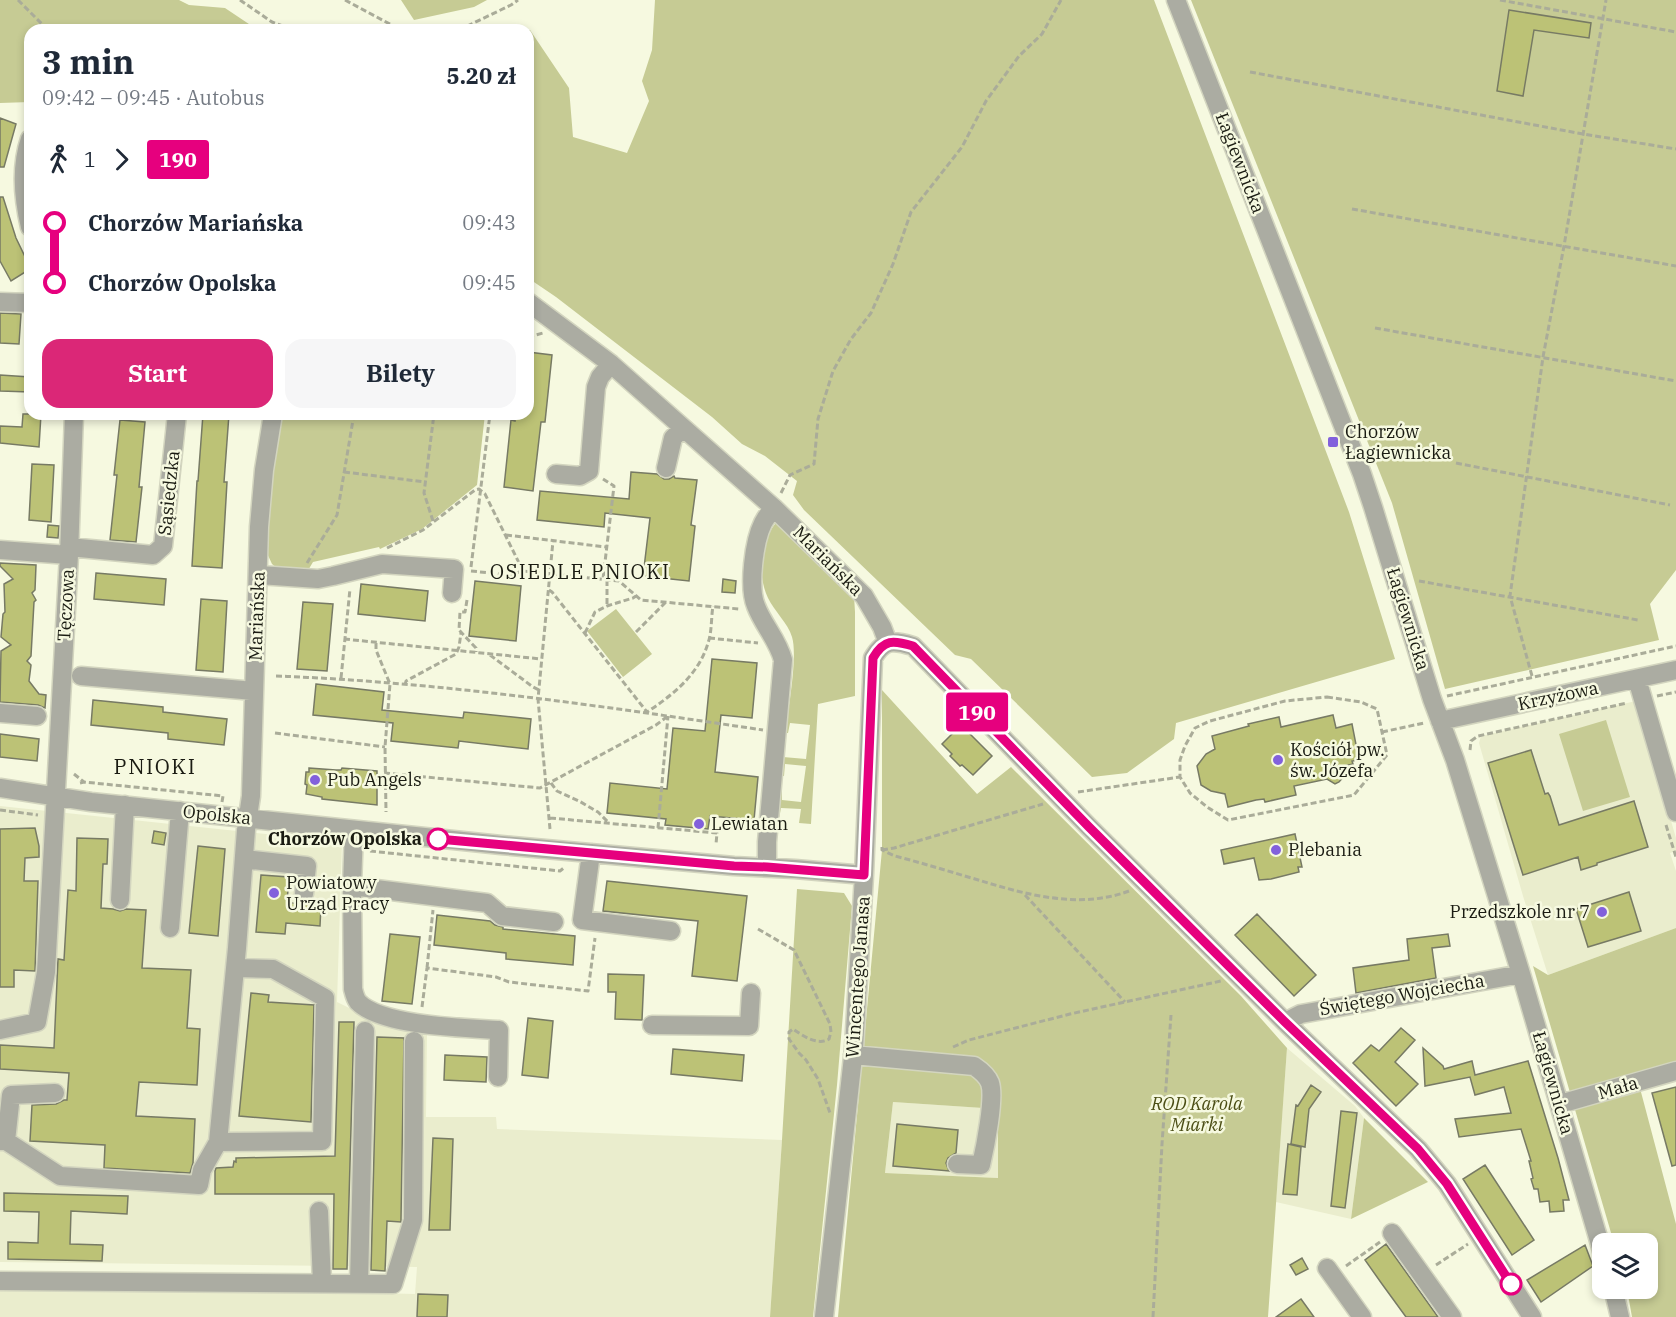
<!DOCTYPE html>
<html lang="pl">
<head>
<meta charset="utf-8">
<style>
	body { margin:0; font-family:"IBM Plex Serif",serif; background:#f6f6f7; color:#1f2937; height:100vh; display:flex; flex-direction:column; font-size:22px; white-space:nowrap }
	* { box-sizing:border-box; margin:0 }
	p { font-size:20px; color:#747a83 }
	.icon { flex:none; width:33px; height:33px; fill:none; stroke:currentColor; stroke-width:2; stroke-linecap:round; stroke-linejoin:round }
	.map { position:relative; flex:1; overflow:hidden }
	.side { position:absolute; left:24px; top:24px; width:510px; height:396px; display:flex; flex-direction:column; background:#fff; border-radius:18px; box-shadow:0 3px 9px #0003 }
	.side>* { flex:none }
	.badge { padding:0 12px; border-radius:4px; font-size:21px; line-height:39px }
	.buttons { position:absolute; left:1592px; top:1233px; display:grid; gap:12px }
	.buttons a { display:grid; place-items:center; width:66px; height:66px; border-radius:12px; background:#fff; box-shadow:0 3px 9px #0003; font-size:30px }
	.map>.badge { position:absolute; translate:-50% -50%; box-shadow:0 0 0 3px #fff }
	.legs { display:flex; align-items:center; gap:9px; height:66px; padding:0 18px; font-size:20px }
	.legs p { margin-inline-start:auto }
	.head { display:flex; align-items:center; justify-content:space-between; height:102px; padding:0 18px }
	h1 { font-size:33px; font-weight:700; line-height:45px }
	.action { display:flex; gap:12px; margin-top:auto; padding:12px 18px }
	.action a { flex:1; height:69px; border-radius:18px; background:#db2777; color:#fff; font-size:24px; font-weight:700; line-height:69px; text-align:center }
	.action a+a { background:#f6f6f7; color:#1f2937 }
	ul { padding:0 18px; list-style:none }
	li { display:flex; align-items:center; gap:21px; height:60px; font-size:22px }
	li i { display:grid; place-items:center; width:9px; height:100%; margin:0 8px; background:currentColor }
	li i::after { content:''; width:15px; height:15px; margin:-8px; border:4px solid; border-radius:50%; background:#fff }
	li p { margin-inline-start:auto }
	li:first-child i { background:linear-gradient(#0000 50%,currentColor 0) }
	li:last-child i { background:linear-gradient(currentColor 50%,#0000 0) }
	.map>svg:first-child { display:block }
	.built { fill:#eaedcd }
	.green { fill:#c6cb94; fill-rule:evenodd }
	.building { fill:#bcc276; stroke:#777a64; stroke-width:1.5 }
	.lines { fill:none; stroke-linecap:round; stroke-linejoin:round }
	.minor-casing { stroke:#d3d5bf; stroke-width:21 }
	.path { stroke:#aaac99; stroke-width:3; stroke-dasharray:6 3; stroke-linecap:butt }
	.minor { stroke:#abaca2; stroke-width:18 }
	.line-1-casing { stroke:#fff; stroke-width:14 }
	.line-1 { stroke:#e6007e; stroke-width:9 }
	.poi-dot { fill:#8261dc; stroke:#f6f9e0; stroke-width:2 }
	.stop-1-dot { fill:#fff; stroke:#e6007e; stroke-width:3 }
	.labels { text-anchor:middle; stroke-width:5; stroke-linejoin:round; paint-order:stroke }
	.street-label { font-size:18px; fill:#1a1b12; stroke:#f6f9e0 }
	.poi-label { font-size:18px; fill:#1a1b12; stroke:#f6f9e0; text-anchor:start }
	.stop-label { font-size:18px; font-weight:bold; fill:#1a1b12; stroke:#f6f9e0; text-anchor:end }
	.park-label { font-size:18px; font-style:italic; fill:#4b4e15; stroke:#f6f9e0 }
	.neighbourhood-label { font-size:20px; letter-spacing:1.5px; fill:#1a1b12; stroke:#f6f9e0 }
	.quarter-label { font-size:21px; letter-spacing:1.5px; fill:#1a1b12; stroke:#f6f9e0 }
</style>
</head>
<body>
<div class="map">
<svg width="1676" height="1317" viewBox="0 0 1676 1317">
	<rect width="100%" height="100%" fill="#f6f9e0"/>
	<!-- built -->
	<path class="built" d="M1636,701L1676,838V851L1670,853L1676,871V928L1548,975L1523,896L1479,743L1481,736Z
		M0,806L342,842L337,1002L380,1023L427,1032L426,1117H496L497,1129L782,1140L770,1317H0V1288L224,1289L415,1294L417,1267L0,1262Z
		M1287,1048L1355,1106L1364,1118L1351,1219L1276,1202Z
		M893,1102L999,1109L998,1178L885,1173Z"/>
	<!-- green -->
	<path class="green" d="M0,0H179L189,5L225,8L258,30H30V102L0,103Z
		M401,0H487L474,7L414,20Z
		M655,0H1154L1349,512L1395,659L1176,723L1174,739L1127,773L1092,777L971,659L955,655L804,510L793,495L797,481L765,456L742,444L712,417L556,297L528,278V30H530L569,88L573,137L627,153L649,101L642,81L652,50Z
		M1191,0H1676V570L1650,604L1659,640L1445,689L1392,503Z
		M281,414H485L477,485L422,529L380,549L379,547L313,562L307,572L278,569L272,564L266,551L271,479Z
		M775,524H783L854,596L855,612V696L818,704L811,824L799,823L801,809L781,808L779,818L777,817L779,789L782,790V800L801,802L806,766L785,764L784,776H781L783,757L806,759L810,725L790,723L788,733H785C788,711 798,656 792,637C788,623 774,611 768,598C757,575 760,543 775,524Z
		M616,609L652,654L623,677L587,631Z
		M882,690L977,794L1011,767L1241,996L1287,1048L1268,1317H838L882,850ZM893,1102L998,1109V1178L885,1173Z
		M1606,720L1630,797L1583,811L1559,734Z
		M797,889L844,893L852,906L837,1085L813,1317H770L782,1140Z
		M1676,928V1065L1637,1077L1676,1224V1317H1632L1627,1289L1647,1288V1244L1614,1243L1533,966L1548,975Z
		M1364,1118L1428,1182L1351,1219Z"/>
	<!-- building -->
	<path class="building" d="M1509,10L1591,23L1589,38L1534,30L1523,96L1497,91Z
		M0,118L16,124L4,167H0Z
		M0,197H3L16,238L30,267V269L11,281L0,261Z
		M0,313L21,314L19,344L0,343Z
		M528,352L552,355L545,422H541L533,491L504,487L511,420L515,421L516,414H528Z
		M0,375L30,377V392L0,391Z
		M23,414H41L39,447L0,443V426L22,427Z
		M203,414H229L224,482H227L222,568L192,566L197,481H198Z
		M120,420L145,422L139,487H142L136,542L110,540L117,475H114Z
		M32,464L54,465L51,522L29,520Z
		M631,472L657,474L664,479H669L674,476L675,478L697,480L691,525L695,526L689,581L643,576L650,518L605,513L604,527L537,520L540,491L629,499Z
		M48,525L59,526L58,538L47,537Z
		M0,563L36,565L35,590L32,593L36,600L34,602L31,656L27,661L31,665L29,681L39,694L46,695L45,708L38,705L0,702L1,651L11,645L1,637L3,614L5,612L4,584L13,579L0,566Z
		M96,573L166,579L164,605L94,599Z
		M723,579L736,581L735,593L722,592Z
		M475,581L521,586L516,641L469,636Z
		M361,584L428,591L425,621L358,614Z
		M201,599L227,601L223,672L196,670Z
		M303,602L333,604L327,671L297,669Z
		M712,659L757,663L752,718L721,715L715,772L758,777L754,820L710,816L708,829L665,825L666,819L607,813L610,783L667,789L673,728L705,731Z
		M316,684L384,692L382,710L463,718L464,712L531,719L528,749L459,741L458,748L391,741L393,723L313,715Z
		M93,700L163,707V712L227,719L224,745L168,739V733L91,725Z
		M1333,715L1336,728L1352,724L1359,760L1352,761L1353,764L1344,766L1346,774L1339,782L1335,784L1327,779L1294,786L1296,795L1265,802L1264,799L1256,800L1228,807L1225,794L1211,791L1201,785L1197,766L1206,754L1215,749L1212,736L1249,726L1248,724L1279,717L1281,727Z
		M961,725L992,756L973,775L962,765L960,766L950,756L952,754L942,744Z
		M0,734L39,739L37,761L0,757Z
		M1531,750L1545,794L1548,793L1550,796L1559,825L1634,801L1648,847L1597,863V865L1581,870L1578,857L1523,875L1488,763Z
		M309,768L336,770H341L342,768L377,771V805L322,799V797L306,794L307,785L305,784L306,772H309Z
		M35,828L39,846V857L25,858L24,881H38L35,971L14,970V987H0V829Z
		M154,831L166,833L164,845L152,843Z
		M1295,834L1302,867H1298L1299,872L1271,879L1259,880L1254,858L1224,864L1221,850Z
		M77,838L108,839L107,864H103L101,908L113,909L120,911L126,909L146,910L142,968L191,970L187,1028L200,1029L197,1085L139,1082L136,1116L195,1119L193,1163L190,1173L104,1168L105,1145L30,1141L32,1105L56,1104L64,1100H67L69,1073L0,1069V1045L54,1048L58,959L64,960L68,890L76,891Z
		M198,846L225,849L218,936L189,933Z
		M261,875L289,877L287,902L303,905L309,904L321,905L320,926L286,923L285,934L256,932Z
		M607,881L747,896L737,981L692,976L698,921L603,911Z
		M1629,892L1641,931L1588,947L1576,909Z
		M1257,914L1316,975L1294,996L1235,935Z
		M437,915L490,921L495,925L503,927V929L575,936L573,965L506,959V953L434,945Z
		M390,934L420,937L412,1004L382,1001Z
		M1448,934L1450,946L1432,948L1436,978L1356,993L1353,968L1409,960L1407,939Z
		M608,974L644,975L642,1020L615,1019L616,992H608Z
		M251,993L269,995L268,1002L314,1005L311,1122L239,1116Z
		M528,1018L553,1021L548,1078L522,1075Z
		M339,1022H354L347,1269H333L334,1194H215V1171L216,1168L233,1167L234,1161L236,1162V1158L335,1156Z
		M1401,1028L1415,1040L1395,1062L1418,1084L1396,1106L1353,1063L1371,1045L1379,1051Z
		M377,1037L404,1038L401,1219V1222L387,1221L385,1271L371,1270Z
		M1423,1048L1443,1066L1444,1069L1472,1061L1475,1075L1528,1061L1558,1158L1569,1200H1563L1564,1211L1550,1212L1549,1201L1540,1202L1538,1189H1534L1531,1179L1533,1178L1529,1161H1531L1521,1129L1459,1137L1455,1119L1511,1113L1504,1087L1475,1095L1470,1077L1425,1086Z
		M673,1049L744,1055L742,1081L671,1074Z
		M445,1055L487,1057L486,1082L444,1080Z
		M1311,1085L1321,1092L1309,1109L1305,1147L1291,1144L1296,1105L1298,1106Z
		M1676,1087V1165L1672,1166L1652,1093Z
		M1341,1111L1357,1113L1345,1208L1331,1206Z
		M897,1124L958,1130L956,1153L948,1158L946,1163L949,1171L893,1166Z
		M433,1138L453,1139L450,1230H429Z
		M1288,1144L1301,1147L1297,1195L1283,1194Z
		M1485,1165L1534,1240L1512,1255L1463,1179Z
		M4,1193L128,1196L127,1214L71,1211L70,1244L103,1245L102,1261L8,1259V1242L38,1243L39,1212L4,1211Z
		M1386,1244L1438,1317H1406L1382,1284L1365,1260Z
		M1585,1245L1593,1266L1541,1302L1527,1280Z
		M1302,1258L1308,1269L1296,1275L1290,1265Z
		M418,1294L448,1295L447,1317H417Z
		M1301,1299L1314,1317H1276Z"/>
	<g class="lines">
		<defs>
			<path id="minor" d="M1176,0L1362,474L1373,507L1432,699L1455,760L1521,974L1602,1251
				M30,139C20,168 23,198 30,227
				M0,302L30,303
				M528,302L611,364L774,508L864,596L882,627L888,643
				M666,468L673,438L683,428
				M556,474L580,476L589,471L596,387L600,377L611,364
				M69,547L153,555L163,546L177,414
				M0,550L69,555
				M259,575L318,579L333,576L382,564L454,569L452,593
				M81,676L254,691
				M1637,679L1676,812
				M0,713L37,716
				M1440,721L1676,670
				M0,788L91,802L501,845L734,866L795,869L864,875
				M354,830L352,886L353,989C354,993 355,998 358,1002C381,1026 466,1028 499,1030L498,1077
				M591,853L582,920L671,931
				M244,859L307,866L304,894
				M767,867V842L783,660C778,640 763,625 756,606C748,587 754,541 763,523C766,517 770,512 774,508
				M352,886L487,903L502,916L554,922
				M120,900L125,805
				M170,928L180,811
				M1285,1022L1301,1014L1521,974
				M652,1025L749,1026L751,993
				M0,1030L37,1022L46,972L69,555L74,414
				M853,1055L974,1066C980,1070 987,1075 990,1083C995,1098 985,1148 981,1165L957,1164
				M1560,1104L1676,1071
				M0,1141H6L60,1176L199,1185L202,1170L218,1142L237,948L246,830L251,796L259,527L264,470L273,414
				M6,1141L11,1095L55,1093
				M218,1142L322,1141L325,998L273,969L235,968
				M319,1211L322,1283
				M1392,1233L1452,1317
				M1327,1268L1362,1317
				M0,1281L393,1284L413,1220L414,1041
				M359,1283L365,1031
				M1613,1288L1620,1317
				M824,1317L854,1048L864,875L873,658C884,639 893,640 913,646L1089,827L1285,1022L1418,1149L1447,1184L1532,1317"/>
		</defs>
		<!-- minor casing -->
		<use href="#minor" class="minor-casing"/>
		<!-- path -->
		<path class="path" d="M18,0L48,30
			M240,0L272,22L294,30
			M345,0L401,30
			M1500,0L1676,32
			M459,30L511,5L518,0
			M1250,72L1583,134L1676,149
			M1352,209L1676,266
			M1375,328L1676,381
			M528,337L543,333
			M1456,463L1670,505
			M344,472L425,482
			M603,479L614,486L603,579
			M781,493L790,475L814,464L818,419L833,371L851,339L871,313L893,264L911,212L962,147L986,101L1019,56L1042,34L1061,0
			M433,521L424,493L434,414
			M506,535L606,547
			M387,548L423,530L475,490L479,489L485,494L523,571
			M307,563L337,515L354,414
			M471,567L490,414
			M471,571L510,575L523,571L619,581L641,600L739,609
			M607,580V606
			M1419,581L1638,620
			M549,590L552,592L647,712C673,695 699,674 708,643C712,632 711,618 713,606
			M467,600L465,612H460L459,630L476,648V652
			M636,632L666,602
			M585,633L595,612L607,606L633,598L636,596
			M709,638L758,643
			M344,639L541,659
			M376,643V650L390,684L385,747L386,812
			M490,655L533,687L539,690
			M276,676C439,682 601,706 763,730
			M1532,676L1510,596L1543,357L1564,246L1606,0
			M341,678L350,589
			M405,685L406,681L456,654L459,647L461,633
			M1447,696L1676,646
			M1657,696L1676,692
			M1327,697L1361,702L1377,709L1387,755L1354,795L1228,820L1207,807L1190,793L1180,777V760L1185,746L1195,728L1210,721L1285,701Z
			M1382,732L1424,723
			M275,733L385,747
			M1470,750L1471,741L1478,736L1627,703
			M384,773L540,788L656,725L668,716
			M74,774L84,782
			M80,783L84,782L223,796L222,802
			M551,783L557,791L579,801L598,812L608,822
			M1078,792L1180,777
			M0,810L38,815
			M550,818L717,833L716,844
			M1666,825L1676,857
			M658,828L668,716
			M550,829L538,699L553,541
			M882,847V850L895,856C922,863 948,871 975,879C1024,894 1078,910 1129,891
			M882,850L894,848L1043,804
			M370,851L560,871L565,867
			M1025,895L1125,1002
			M758,929L794,950L830,1024L831,1032L829,1039C818,1046 803,1036 793,1029L789,1032V1039L799,1053L806,1060L818,1079L830,1113
			M427,968L433,910
			M422,1007L427,968L496,977L509,982L588,991L595,938
			M953,1047L969,1040L1070,1014L1221,981
			M1436,1265L1468,1244
			M1346,1266L1380,1242
			M1153,1317L1162,1144L1171,1015"/>
		<!-- minor -->
		<use href="#minor" class="minor"/>
	</g>
	<g class="lines">
		<defs>
			<path id="line-1" d="M438,839L734,866L767,867L864,875L873,658C884,639 893,640 913,646L1089,827L1285,1022L1418,1149L1447,1184L1511,1284"/>
		</defs>
		<!-- line-1 casing -->
		<use href="#line-1" class="line-1-casing"/>
		<!-- line-1 -->
		<use href="#line-1" class="line-1"/>
	</g>
	<!-- markers -->
	<g class="poi-dot">
		<rect x="1327" y="436" width="12" height="12" rx="3"/>
		<circle cx="1278" cy="760" r="6"/>
		<circle cx="315" cy="780" r="6"/>
		<circle cx="699" cy="824" r="6"/>
		<circle cx="1276" cy="850" r="6"/>
		<circle cx="274" cy="893" r="6"/>
		<circle cx="1602" cy="912" r="6"/>
	</g>
	<g class="stop-1-dot">
		<circle cx="438" cy="839" r="10"/>
		<circle cx="1511" cy="1284" r="10"/>
	</g>
	<g class="labels">
		<!-- street labels -->
		<g class="street-label">
			<text transform="translate(1240 163) rotate(69)" y="6">Łagiewnicka</text>
			<text transform="translate(169 493) rotate(-84)" y="6">Sąsiedzka</text>
			<text transform="translate(828 561) rotate(45)" y="6">Mariańska</text>
			<text transform="translate(66 605) rotate(-87)" y="6">Tęczowa</text>
			<text transform="translate(257 616) rotate(-88)" y="6">Mariańska</text>
			<text transform="translate(1408 619) rotate(73)" y="6">Łagiewnicka</text>
			<text transform="translate(1558 696) rotate(-12)" y="6">Krzyżowa</text>
			<text transform="translate(217 815) rotate(6)" y="6">Opolska</text>
			<text transform="translate(858 977) rotate(-86)" y="6">Wincentego Janasa</text>
			<text transform="translate(1402 995) rotate(-10)" y="6">Świętego Wojciecha</text>
			<text transform="translate(1553 1083) rotate(74)" y="6">Łagiewnicka</text>
			<text transform="translate(1618 1088) rotate(-16)" y="6">Mała</text>
		</g>
		<!-- poi labels -->
		<g class="poi-label">
			<text x="1345" y="438">Chorzów<tspan x="1345" dy="21">Łagiewnicka</tspan></text>
			<text x="1290" y="756">Kościół pw.<tspan x="1290" dy="21">św. Józefa</tspan></text>
			<text x="327" y="786">Pub Angels</text>
			<text x="711" y="830">Lewiatan</text>
			<text x="1288" y="856">Plebania</text>
			<text x="286" y="889">Powiatowy<tspan x="286" dy="21">Urząd Pracy</tspan></text>
			<text x="1590" y="918" text-anchor="end">Przedszkole nr 7</text>
		</g>
		<!-- stop labels -->
		<g class="stop-label">
			<text x="422" y="845">Chorzów Opolska</text>
		</g>
		<!-- park labels -->
		<g class="park-label">
			<text x="1197" y="1110">ROD Karola<tspan x="1197" dy="21">Miarki</tspan></text>
		</g>
		<!-- neighbourhood labels -->
		<g class="neighbourhood-label">
			<text x="580" y="579">OSIEDLE PNIOKI</text>
		</g>
		<!-- quarter labels -->
		<g class="quarter-label">
			<text x="155" y="774">PNIOKI</text>
		</g>
	</g>
</svg>
<div class="buttons">
<a><svg class="icon" aria-label="layers" viewBox="0 0 24 24"><path d="M12 4l9 5-9 5-9-5zM3 14l9 5 9-5"/></svg></a>
</div>
<b class="badge" style="left:977px;top:712px;background:#e6007e;color:#fff">190</b>
<section class="side">
<div class="head"><div><h1>3 min</h1><p>09:42 – 09:45 · Autobus</p></div><b>5.20 zł</b></div>
<div class="legs"><svg class="icon" aria-label="walk" viewBox="0 0 24 24"><circle cx="13" cy="4" r="2"/><path d="M13 8l-2 6 4 7M11 14l-3 7M7 12l3-4h3l4 4"/></svg>1<svg class="icon" aria-label="forward" viewBox="0 0 24 24"><path d="M9 5l7 7-7 7"/></svg><b class="badge" style="background:#e6007e;color:#fff">190</b></div>
<ul>
<li><i style="color:#e6007e"></i><b>Chorzów Mariańska</b><p>09:43</p></li>
<li><i style="color:#e6007e"></i><b>Chorzów Opolska</b><p>09:45</p></li>
</ul>
<div class="action"><a>Start</a><a>Bilety</a></div>
</section>
</div>
</body>
</html>
